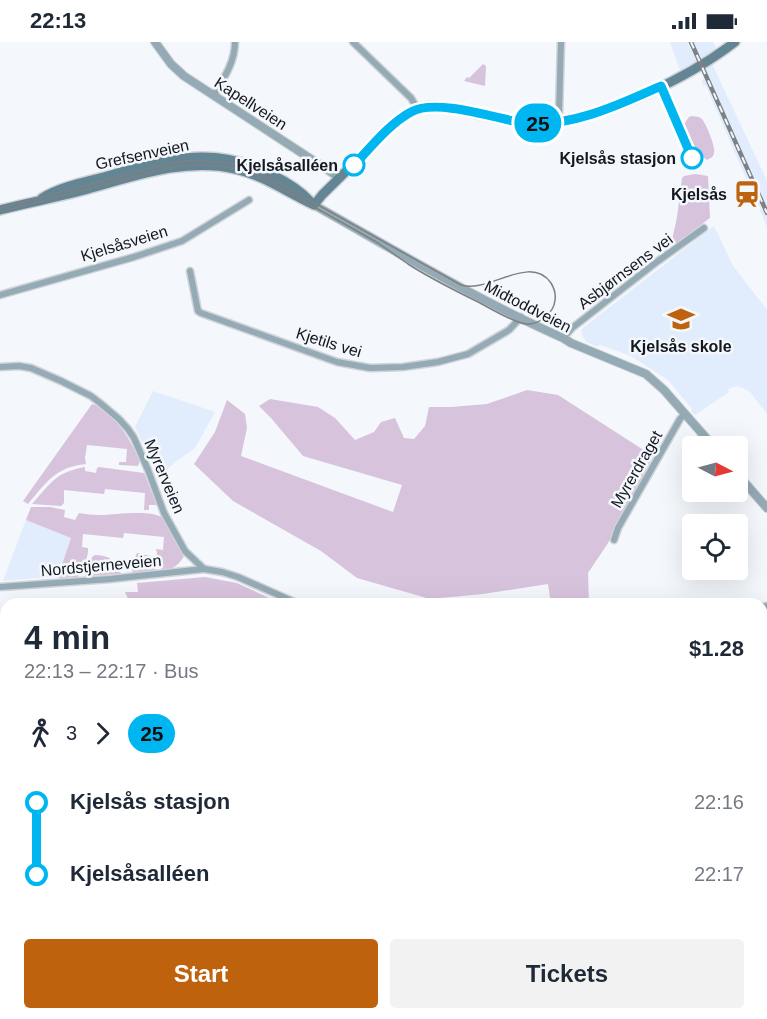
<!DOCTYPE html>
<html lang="en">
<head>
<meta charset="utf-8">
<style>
	body { margin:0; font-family:Helvetica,sans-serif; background:#f2f2f3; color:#1f2937; height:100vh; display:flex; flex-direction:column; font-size:22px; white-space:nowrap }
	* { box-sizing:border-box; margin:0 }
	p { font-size:20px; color:#747a83 }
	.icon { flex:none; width:33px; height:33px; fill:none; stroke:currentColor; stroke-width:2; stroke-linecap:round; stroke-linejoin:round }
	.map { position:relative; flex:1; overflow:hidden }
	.sheet { position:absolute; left:0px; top:556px; width:768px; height:422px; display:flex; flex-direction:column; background:#fff; border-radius:18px 18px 0 0; box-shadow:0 6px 24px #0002 }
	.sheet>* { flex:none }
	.badge { padding:0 12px; border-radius:20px; font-size:21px; line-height:39px }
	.needle { width:39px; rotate:96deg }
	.buttons { position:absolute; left:682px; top:394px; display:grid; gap:12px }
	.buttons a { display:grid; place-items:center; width:66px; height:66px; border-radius:6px; background:#fff; box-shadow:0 6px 24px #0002; font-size:30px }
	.map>.badge { position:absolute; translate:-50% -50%; box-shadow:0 0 0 3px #fff }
	.legs { display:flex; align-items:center; gap:9px; height:66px; padding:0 24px; font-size:20px }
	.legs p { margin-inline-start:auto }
	.overview { display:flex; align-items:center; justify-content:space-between; height:102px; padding:0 24px }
	h1 { font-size:33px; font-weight:800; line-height:45px }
	.primary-button { display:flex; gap:12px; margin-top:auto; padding:12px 24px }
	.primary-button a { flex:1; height:69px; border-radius:6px; background:#be620d; color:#fff; font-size:24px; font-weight:800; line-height:69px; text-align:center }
	.primary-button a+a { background:#f2f2f3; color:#1f2937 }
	ul { padding:0 24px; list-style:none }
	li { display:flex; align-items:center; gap:21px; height:72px; font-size:22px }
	li i { display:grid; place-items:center; width:9px; height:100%; margin:0 8px; background:currentColor }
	li i::after { content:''; width:15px; height:15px; margin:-8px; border:4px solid; border-radius:50%; background:#fff }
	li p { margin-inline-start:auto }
	li:first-child i { background:linear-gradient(#0000 50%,currentColor 0) }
	li:last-child i { background:linear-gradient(currentColor 50%,#0000 0) }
	.status { display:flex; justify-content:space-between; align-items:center; height:42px; padding:0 30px; background:#fff; direction:ltr }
	.status svg { height:16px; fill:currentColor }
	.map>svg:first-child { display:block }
	.built { fill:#e1ecfc }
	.green { fill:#d8c3dd }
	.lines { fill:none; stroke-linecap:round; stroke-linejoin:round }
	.minor-casing { stroke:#d0d3d8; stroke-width:9 }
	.tertiary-casing { stroke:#d0d3d8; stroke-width:10 }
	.secondary-casing { stroke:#d0d3d8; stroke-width:12 }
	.minor { stroke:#94aab4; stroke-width:6 }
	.tertiary { stroke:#94aab4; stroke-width:8 }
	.secondary { stroke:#648593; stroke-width:9 }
	.tram { stroke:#7d8186; stroke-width:1.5 }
	.rail-casing { stroke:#7d8186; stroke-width:4.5 }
	.rail { stroke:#f4f7fb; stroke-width:2; stroke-dasharray:7; stroke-linecap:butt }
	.line-1-casing { stroke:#fff; stroke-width:14 }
	.line-1 { stroke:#00b6f1; stroke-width:9 }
	.stop-1-dot { fill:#fff; stroke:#00b6f1; stroke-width:3 }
	.labels { text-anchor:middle; stroke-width:5; stroke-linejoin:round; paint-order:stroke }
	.street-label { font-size:16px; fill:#141920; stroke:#f4f7fb }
	.stop-label { font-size:16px; font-weight:bold; fill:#141920; stroke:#f4f7fb; text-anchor:end }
	.poi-label { font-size:16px; font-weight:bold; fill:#141920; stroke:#f4f7fb; text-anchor:end }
</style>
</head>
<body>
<div class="status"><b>22:13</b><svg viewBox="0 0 49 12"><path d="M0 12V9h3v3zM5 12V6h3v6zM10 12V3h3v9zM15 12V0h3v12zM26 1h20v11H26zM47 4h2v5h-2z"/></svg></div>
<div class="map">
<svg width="767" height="977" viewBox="0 0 767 977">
	<rect width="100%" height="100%" fill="#f4f7fb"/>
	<!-- built -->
	<path class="built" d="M670,0H713L716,6L708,13L767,139V185L706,44L703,43L702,39L704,36L696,20L680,28Z
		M714,184L733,224L767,268V372L750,350L743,346L737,344L728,347L729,350L695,373L691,369L692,367L668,338L631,314L601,303L596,304L586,300L582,293L581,289L583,286Z
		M153,349L215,370L195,406L175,420L162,432H160L157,431L135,385Z
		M26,478L71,496L58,534L3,539Z"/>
	<!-- green -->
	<path class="green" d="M483,22L486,24L485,44L464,39L467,35L469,36Z
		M692,74C696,75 699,74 702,77C706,82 716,105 714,111C713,116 710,116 707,118L697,111L684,82L689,75Z
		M695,132L708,134L710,176L675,202L672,198L677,175L682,136L684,134Z
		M527,348L558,353L653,414L610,498L588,531L589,562H551L548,542L483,552L430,557L357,536L321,509L233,459L194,422L215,390L227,358L245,372L247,386L241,414L393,470L402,443L303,414L271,376L259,364L270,357L318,365L335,376L355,398L374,390L381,380L395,376L404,396L414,397L425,384L429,365H451L487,362Z
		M92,362C114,369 131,399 140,419L138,424L119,423V420H126L127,407L87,403L85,416L86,422C55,425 46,441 28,462L23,459Z
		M85,425V429L96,431L97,426L99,425L144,431L157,463H149V468H144L145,451L105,447L104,452L64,448V461L61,464L32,462C51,441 56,430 85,425Z
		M31,465H50L65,468L64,475L75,478L79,471C86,472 92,473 99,473C115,473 151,467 163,476L184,514C180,522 172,529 162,528L159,521L156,507L163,508L164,495L124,491L123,496L83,492L82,505L88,506C89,514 83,527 78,535L60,536L58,534L71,496L26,478Z
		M137,511L151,514L156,525L155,530L133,531L132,528L136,513Z
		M95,513C109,513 117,519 121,532L85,534L92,515Z
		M205,535L237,541L282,562H247L225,560L224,562L184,560V562L143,561V562H127L126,561L129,559L125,550H138L137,541Z
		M0,639H6V711L0,730Z"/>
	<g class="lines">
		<defs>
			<path id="minor" d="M353,0L411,56L417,66
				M214,53C224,36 235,20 235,0
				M558,79L559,72L561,0
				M190,229L198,269L201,271L337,320L370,326L403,325L438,320L468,312L509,288L521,275
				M0,253L134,215L182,199L249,158
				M563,296L572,286L658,219L704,186
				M0,325L19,324L31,326L61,339L91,354L100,361L119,377L128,387L134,396L148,428L164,471L185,509L204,527L222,530L238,535L299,562
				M614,498L618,486L680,377L685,372
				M0,545L110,537L204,527
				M762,565L767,564
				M762,615L767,612
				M762,723H767
				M0,769L6,766"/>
			<path id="tertiary" d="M155,0L171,22L184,34L340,136
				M314,163C396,209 477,258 563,296L571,301L646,332L664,348L714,405
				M738,433L767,466
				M0,859L6,862
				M762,940L767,944
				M291,972L305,977
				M103,977L111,972"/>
			<path id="secondary" d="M42,156C62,144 85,140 107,134C168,117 213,102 273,133C287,140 300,148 310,159
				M314,163L322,153L393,83C401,76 409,69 419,66C435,62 450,66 465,69C493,75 522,84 551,81C611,73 688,36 735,0
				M0,168C27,161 54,156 81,149C130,136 183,115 235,127C263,133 288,151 314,163"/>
		</defs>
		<!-- minor casing -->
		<use href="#minor" class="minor-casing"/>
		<!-- tertiary casing -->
		<use href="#tertiary" class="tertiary-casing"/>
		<!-- secondary casing -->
		<use href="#secondary" class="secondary-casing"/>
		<!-- minor -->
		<use href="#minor" class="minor"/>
		<!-- tertiary -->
		<use href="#tertiary" class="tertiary"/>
		<!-- secondary -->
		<use href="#secondary" class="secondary"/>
		<!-- tram -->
		<path class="tram" d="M0,166L163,123L185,119H207L227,121L245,125L268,135L461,243C488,252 530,211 551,241C554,246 556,252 555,258C554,271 539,283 526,282C515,281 491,267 480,261C456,249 431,237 408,222C398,215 388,208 378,201C357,189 336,177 314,165C293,153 272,140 250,131C222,121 193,121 164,127L0,170"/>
		<defs>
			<path id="rail" d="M691,0L767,171"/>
		</defs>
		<!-- rail casing -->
		<use href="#rail" class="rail-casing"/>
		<!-- rail -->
		<use href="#rail" class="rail"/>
	</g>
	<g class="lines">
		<defs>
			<path id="line-1" d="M354,123C371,105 389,82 411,70C436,56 495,76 523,81C570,86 619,63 661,44L692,116"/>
		</defs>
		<!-- line-1 casing -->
		<use href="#line-1" class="line-1-casing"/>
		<!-- line-1 -->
		<use href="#line-1" class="line-1"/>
	</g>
	<!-- icons -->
	<defs>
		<symbol id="station-bare" viewBox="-9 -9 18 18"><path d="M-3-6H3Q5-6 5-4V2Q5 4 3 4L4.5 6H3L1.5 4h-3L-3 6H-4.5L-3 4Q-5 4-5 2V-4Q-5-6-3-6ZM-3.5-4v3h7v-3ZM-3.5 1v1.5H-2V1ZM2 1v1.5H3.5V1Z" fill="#be620d" stroke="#f4f7fb" stroke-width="2.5" paint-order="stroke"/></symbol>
		<symbol id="school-bare" viewBox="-9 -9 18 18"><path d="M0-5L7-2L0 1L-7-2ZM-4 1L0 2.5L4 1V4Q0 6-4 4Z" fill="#be620d" stroke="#f4f7fb" stroke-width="2.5" paint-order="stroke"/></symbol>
	</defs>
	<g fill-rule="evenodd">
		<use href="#station-bare" x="728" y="133" width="38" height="38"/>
		<use href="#school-bare" x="662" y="258" width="38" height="38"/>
	</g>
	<!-- markers -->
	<g class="stop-1-dot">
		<circle cx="692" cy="116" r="10"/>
		<circle cx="354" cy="123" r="10"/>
	</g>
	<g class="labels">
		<!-- street labels -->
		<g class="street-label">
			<text transform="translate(251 61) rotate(33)" y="6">Kapellveien</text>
			<text transform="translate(142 112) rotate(-12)" y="6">Grefsenveien</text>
			<text transform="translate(124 201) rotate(-17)" y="6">Kjelsåsveien</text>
			<text transform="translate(625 229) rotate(-37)" y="6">Asbjørnsens vei</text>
			<text transform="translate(528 264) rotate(27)" y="6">Midtoddveien</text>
			<text transform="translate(329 300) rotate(17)" y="6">Kjetils vei</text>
			<text transform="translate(636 427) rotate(-60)" y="6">Myrerdraget</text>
			<text transform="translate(165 434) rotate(67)" y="6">Myrerveien</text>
			<text transform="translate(101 523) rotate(-5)" y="6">Nordstjerneveien</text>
		</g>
		<!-- stop labels -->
		<g class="stop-label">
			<text x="676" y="122">Kjelsås stasjon</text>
			<text x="338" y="129">Kjelsåsalléen</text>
		</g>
		<!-- poi labels -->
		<g class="poi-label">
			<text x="727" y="158">Kjelsås</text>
			<text x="681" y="310" text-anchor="middle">Kjelsås skole</text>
		</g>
	</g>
</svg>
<div class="buttons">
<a><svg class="needle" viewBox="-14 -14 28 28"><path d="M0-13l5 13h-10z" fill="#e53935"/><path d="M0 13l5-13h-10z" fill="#747a83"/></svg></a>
<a><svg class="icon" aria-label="locate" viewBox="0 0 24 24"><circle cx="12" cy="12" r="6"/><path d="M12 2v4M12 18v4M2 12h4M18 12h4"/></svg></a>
</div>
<b class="badge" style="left:538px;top:81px;background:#00b6f1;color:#111">25</b>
<section class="sheet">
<div class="overview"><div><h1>4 min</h1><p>22:13 – 22:17 · Bus</p></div><b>$1.28</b></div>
<div class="legs"><svg class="icon" aria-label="walk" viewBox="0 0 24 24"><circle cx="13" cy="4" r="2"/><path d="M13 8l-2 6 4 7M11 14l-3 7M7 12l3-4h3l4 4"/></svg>3<svg class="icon" aria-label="forward" viewBox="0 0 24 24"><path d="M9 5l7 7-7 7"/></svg><b class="badge" style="background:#00b6f1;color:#111">25</b></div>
<ul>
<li><i style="color:#00b6f1"></i><b>Kjelsås stasjon</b><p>22:16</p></li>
<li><i style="color:#00b6f1"></i><b>Kjelsåsalléen</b><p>22:17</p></li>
</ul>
<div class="primary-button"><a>Start</a><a>Tickets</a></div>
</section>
</div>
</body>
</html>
